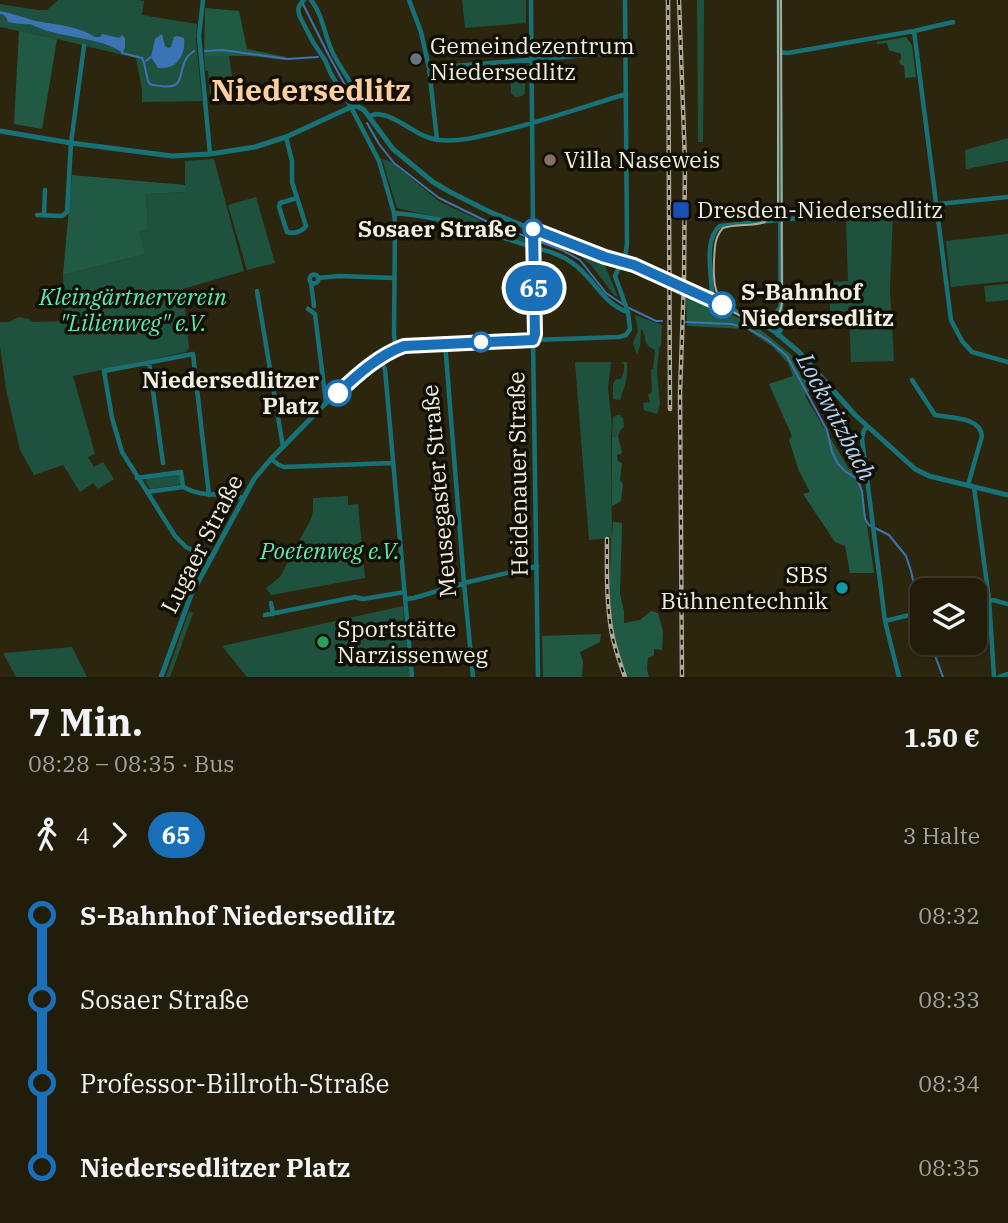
<!DOCTYPE html>
<html lang="de">
<head>
<meta charset="utf-8">
<style>
	body { margin:0; font-family:"IBM Plex Serif",serif; background:#2a2513; color:#f1f3f6; height:100vh; display:flex; flex-direction:column; font-size:26px; white-space:nowrap }
	* { box-sizing:border-box; margin:0 }
	p { font-size:23px; color:#a2a19c }
	.icon { flex:none; width:38px; height:38px; fill:none; stroke:currentColor; stroke-width:2; stroke-linecap:round; stroke-linejoin:round }
	.map { position:relative; height:677px; overflow:hidden }
	.drawer { display:flex; flex-direction:column; background:#221c0a; flex:1 }
	.drawer>* { flex:none }
	.badge { padding:0 14px; border-radius:23px; font-size:24px; line-height:46px }
	.buttons { position:absolute; left:910px; top:578px; display:grid; gap:14px }
	.buttons a { display:grid; place-items:center; width:77px; height:77px; border-radius:14px; background:#221c0a; box-shadow:0 2px 5px #0004,0 0 0 2px #3f3a2b; font-size:35px }
	.map>.badge { position:absolute; translate:-50% -50%; box-shadow:0 0 0 4px #fff }
	.legs { display:flex; align-items:center; gap:10px; height:77px; padding:0 28px; font-size:23px }
	.legs p { margin-inline-start:auto }
	.summary { display:flex; align-items:center; justify-content:space-between; height:119px; padding:0 28px }
	h1 { font-size:38px; font-weight:800; line-height:52px }
	ul { padding:0 28px; list-style:none }
	li { display:flex; align-items:center; gap:24px; height:84px; font-size:26px }
	li i { display:grid; place-items:center; width:10px; height:100%; margin:0 9px; background:currentColor }
	li i::after { content:''; width:18px; height:18px; margin:-9px; border:5px solid; border-radius:50%; background:#221c0a }
	li p { margin-inline-start:auto }
	li:first-child i { background:linear-gradient(#0000 50%,currentColor 0) }
	li:last-child i { background:linear-gradient(currentColor 50%,#0000 0) }
	.map>svg:first-child { display:block }
	.green { fill:#1f523e }
	.forest { fill:#215a44 }
	.water { fill:#3c73b4 }
	.lines { fill:none; stroke-linecap:round; stroke-linejoin:round }
	.stream { stroke:#3c73b4; stroke-width:2 }
	.minor { stroke:#177278; stroke-width:4.5 }
	.tertiary { stroke:#177278; stroke-width:5 }
	.tram { stroke:#ada896; stroke-width:2 }
	.rail-casing { stroke:#ada896; stroke-width:4.5 }
	.rail { stroke:#121006; stroke-width:2; stroke-dasharray:5; stroke-linecap:butt }
	.line-1-casing { stroke:#fff; stroke-width:16 }
	.line-1 { stroke:#1a70b8; stroke-width:10 }
	.worship-dot { fill:#6b7280; stroke:#121006; stroke-width:2.5 }
	.education-dot { fill:#8d6e63; stroke:#121006; stroke-width:2.5 }
	.transit-dot { fill:#1a4fb4; stroke:#121006; stroke-width:2.5 }
	.stop-1-dot { fill:#fff; stroke:#1a70b8; stroke-width:3.5 }
	.culture-dot { fill:#0f9aa8; stroke:#121006; stroke-width:2.5 }
	.leisure-dot { fill:#2e9e5b; stroke:#121006; stroke-width:2.5 }
	.labels { text-anchor:middle; stroke-width:7; stroke-linejoin:round; paint-order:stroke }
	.poi-label { font-size:23px; fill:#f3efe0; stroke:#121006; text-anchor:start }
	.stop-label { font-size:23px; font-weight:bold; fill:#f3efe0; stroke:#121006; text-anchor:end }
	.park-label { font-size:23px; font-style:italic; fill:#5aebb4; stroke:#121006 }
	.street-label { font-size:23px; fill:#f3efe0; stroke:#121006 }
	.water-label { font-size:24px; font-style:italic; fill:#b7d4f8; stroke:#121006 }
	.district-label { font-size:30px; font-weight:bold; fill:#ffcea1; stroke:#121006 }
</style>
</head>
<body>
<div class="map">
<svg width="1008" height="677" viewBox="0 0 1008 677">
	<rect width="100%" height="100%" fill="#2d260e"/>
	<!-- green -->
	<path class="green" d="M58,0H138L144,1L142,15L197,24L196,40L202,101L142,102V89L136,58L57,39L0,27V4L37,10H47Z
		M462,0H526V23L465,28Z
		M697,0H704L703,142H698Z
		M229,55L234,92L210,94L208,71L205,70L204,56Z
		M521,65L525,69V93L522,96L515,97L511,93L510,70L514,66Z
		M1008,138V161L966,169L965,150Z
		M214,159L244,271L183,289L189,348L186,352L73,376L95,454L88,457L94,467L103,462L114,479L98,489L93,483L80,492L63,465L34,475L20,450L6,389L0,346V322H9L19,317L29,319L33,322L65,321L63,275L145,254L140,232L148,229L146,194L185,192V161Z
		M382,159L390,161L440,202L488,224L526,239L524,242L479,227L397,208Z
		M256,197L275,263L247,270L228,205Z
		M893,213L890,290L894,361L851,362L849,312L830,311L829,282L848,281L846,218Z
		M1008,234V281L951,287L946,241Z
		M581,251L603,261L618,297L614,295L591,265L580,256Z
		M1008,284V300L986,302L984,286Z
		M635,315L662,325L661,345L659,349L657,371L660,404L657,414L644,410L643,403L650,402L648,395L652,392L651,369H653L655,350C641,343 648,338 641,328L640,346L637,355L633,343L638,331Z
		M575,362H611L608,388L612,425L611,435L612,538L589,540Z
		M625,362H627C628,378 625,385 620,400L613,399V384L616,379H621L624,371V364L621,363Z
		M617,415H620L623,418L624,427L621,429L618,436L612,437L613,417Z
		M177,474L180,476L181,483L178,485L150,489L145,481L147,478Z
		M348,496V505L358,504L365,578L271,595L266,588L280,577L311,519L313,511V498Z
		M403,606L404,620L386,622L388,640L406,638L410,677H247L222,646Z
		M189,611L193,613L170,677H166Z
		M72,647L87,677H16L3,653Z"/>
	<!-- forest -->
	<path class="forest" d="M205,8L239,11L247,49L286,57V60L252,56H204Z
		M19,31L57,39L42,129L14,124Z
		M906,37L912,45L916,77L905,78L904,66L900,64L899,61L901,59V54L889,50L887,43L877,44V42Z
		M72,175L185,185V192L146,194L148,229L140,232L145,254L63,275Z
		M686,295L755,325L800,362L819,380L805,396L849,469L859,470L874,573H850L845,546L835,542L803,494L810,492L799,471L789,440L792,436L769,384L793,376L788,363L773,347L746,329L687,326Z
		M618,436L622,453L617,455L618,461L622,463L620,480L623,484L621,501L612,506V437Z
		M613,522L622,523L620,594L624,611V623L640,620L651,611L658,613L663,631L662,650L654,649V655L648,658L647,669L649,677H627C620,657 612,633 610,612C608,587 611,563 611,538H612Z
		M601,634L600,642L580,652L583,662L582,677H543L542,636Z"/>
	<!-- water -->
	<path class="water" d="M0,11C11,13 22,17 32,20C53,25 77,25 95,37H100L102,34L119,38L122,35L125,38V48L123,52L120,51C93,35 59,39 30,24C28,25 11,23 8,22C7,18 5,14 0,14Z
		M162,34L165,46L168,48L171,47L174,37L177,36L184,38C186,55 177,70 158,68L151,57L155,39Z"/>
	<g class="lines">
		<!-- stream -->
		<path class="stream" d="M301,0L329,56L350,94
			M122,51V53L142,58C146,64 146,81 150,84C152,85 159,86 161,86C191,91 173,64 194,51
			M205,51L223,50L287,59L318,57
			M146,61L151,57
			M367,123L379,144L394,163L439,198L490,223L530,238
			M535,240L562,250L580,260L606,293L624,305
			M629,308L656,321H662
			M686,322L731,324L747,328L768,340L787,356L827,430L832,452L838,464L846,472L857,479L862,491L865,519L869,525L889,535L906,556L911,571L922,622
			M930,642L943,677"/>
		<!-- minor -->
		<path class="minor" d="M203,0L199,36L210,154
			M304,0C298,6 297,9 300,17L313,42L325,60L331,74L351,107L379,161L394,213L395,223L394,335L396,349
			M311,0C323,15 324,34 332,51C340,70 357,85 357,106
			M409,0L421,32L429,68L437,140
			M531,0L533,229
			M914,31L951,320L962,341L972,352L1008,362
			M779,52L788,53L914,31L953,22
			M429,68L626,52
			M370,116L376,114C399,115 416,138 439,140C459,142 479,137 498,132C541,122 583,107 626,94
			M286,137L292,161V182L306,226C302,232 293,234 287,232L279,207L280,203L297,198
			M394,213C439,216 483,231 526,245C541,250 557,252 571,262C593,276 601,302 627,312
			M37,215L62,216L67,212L71,143L84,46
			M44,215L45,190
			M309.5 279a4.5 4.5 0 1 1 9 0a4.5 4.5 0 1 1-9 0Z
			M318,278L339,276L394,278
			M311,283L314,306
			M257,291L283,447
			M710,300L712,295C712,276 703,239 720,226L1008,197
			M308,309L315,314L326,403
			M445,343L464,583L473,677
			M380,360L385,369L412,677
			M149,362L163,463
			M912,380L935,415C951,418 980,417 982,436L968,485
			M867,427L864,430L862,439L885,621L899,677
			M271,459L279,465L284,467L393,463
			M137,478L181,472L183,487
			M183,487C205,499 221,491 242,498
			M974,487L989,599L994,677
			M147,492L183,487
			M209,495L193,354L104,371L112,418L122,452L175,536L186,547L210,559
			M406,599L414,598L464,583L537,566
			M975,602L989,599L1008,604
			M271,603L273,614
			M265,615L355,597L363,599L405,592
			M885,621L922,612
			M538,677L533,340L619,337L626,335L630,329L628,312L615,276L626,252L627,243L625,0
			M999,677L1008,674"/>
		<!-- tertiary -->
		<path class="tertiary" d="M0,131L71,143L172,156L210,154L255,147L286,137L351,107L357,106L364,110L393,149L433,182L450,192L490,212L556,239L605,256L634,265L761,323L774,331L799,352L855,415L915,469L929,476L1008,495
			M759,322C768,320 775,318 779,309
			M774,331L779,320L781,304L779,0
			M778,335L782,326L783,314
			M161,677L191,595L254,479L271,459L326,403L359,374L396,349L419,344L533,340L535,334L533,229"/>
		<!-- tram -->
		<path class="tram" d="M778,0V211C767,230 742,222 723,228C714,238 715,248 714,260C712,303 723,311 763,324C775,322 780,315 782,303L781,0"/>
		<defs>
			<path id="rail" d="M668,0L670,409
				M679,0L685,162L684,280L680,393L682,677
				M607,539C607,571 606,603 612,634C615,649 620,663 625,677"/>
		</defs>
		<!-- rail casing -->
		<use href="#rail" class="rail-casing"/>
		<!-- rail -->
		<use href="#rail" class="rail"/>
	</g>
	<g class="lines">
		<defs>
			<path id="line-1" d="M338,393C357,375 379,355 404,346L533,340L535,334L533,229L605,257L634,265L722,305"/>
		</defs>
		<!-- line-1 casing -->
		<use href="#line-1" class="line-1-casing"/>
		<!-- line-1 -->
		<use href="#line-1" class="line-1"/>
	</g>
	<!-- markers -->
	<circle class="worship-dot" cx="416" cy="59" r="7"/>
	<circle class="education-dot" cx="550" cy="160" r="7"/>
	<rect class="transit-dot" x="672" y="201" width="18" height="18" rx="3.5"/>
	<g class="stop-1-dot">
		<circle cx="533" cy="229" r="9"/>
		<circle cx="722" cy="305" r="12"/>
		<circle cx="481" cy="342" r="9"/>
		<circle cx="338" cy="393" r="12"/>
	</g>
	<circle class="culture-dot" cx="842" cy="588" r="7"/>
	<circle class="leisure-dot" cx="323" cy="642" r="7"/>
	<g class="labels">
		<!-- poi labels -->
		<g class="poi-label">
			<text x="430" y="54">Gemeindezentrum<tspan x="430" dy="26">Niedersedlitz</tspan></text>
			<text x="564" y="168">Villa Naseweis</text>
			<text x="697" y="218">Dresden-Niedersedlitz</text>
			<text x="828" y="583" text-anchor="end">SBS<tspan x="828" dy="26">Bühnentechnik</tspan></text>
			<text x="337" y="637">Sportstätte<tspan x="337" dy="26">Narzissenweg</tspan></text>
		</g>
		<!-- stop labels -->
		<g class="stop-label">
			<text x="517" y="237">Sosaer Straße</text>
			<text x="741" y="300" text-anchor="start">S-Bahnhof<tspan x="741" dy="26">Niedersedlitz</tspan></text>
			<text x="319" y="388">Niedersedlitzer<tspan x="319" dy="26">Platz</tspan></text>
		</g>
		<!-- park labels -->
		<g class="park-label">
			<text x="133" y="305">Kleingärtnerverein<tspan x="133" dy="26">"Lilienweg" e.V.</tspan></text>
			<text x="330" y="559">Poetenweg e.V.</text>
		</g>
		<!-- street labels -->
		<g class="street-label">
			<text transform="translate(518 474) rotate(-91)" y="8">Heidenauer Straße</text>
			<text transform="translate(439 491) rotate(-95)" y="8">Meusegaster Straße</text>
			<text transform="translate(202 544) rotate(-63)" y="8">Lugaer Straße</text>
		</g>
		<!-- water labels -->
		<g class="water-label">
			<text transform="translate(836 417) rotate(62)" y="8">Lockwitzbach</text>
		</g>
		<!-- district labels -->
		<g class="district-label">
			<text x="311" y="101">Niedersedlitz</text>
		</g>
	</g>
</svg>
<div class="buttons">
<a><svg class="icon" aria-label="layers" viewBox="0 0 24 24"><path d="M12 4l9 5-9 5-9-5zM3 14l9 5 9-5"/></svg></a>
</div>
<b class="badge" style="left:534px;top:288px;background:#1a70b8;color:#fff">65</b>
</div>
<section class="drawer">
<div class="summary"><div><h1>7 Min.</h1><p>08:28 – 08:35 · Bus</p></div><b>1.50 €</b></div>
<div class="legs"><svg class="icon" aria-label="walk" viewBox="0 0 24 24"><circle cx="13" cy="4" r="2"/><path d="M13 8l-2 6 4 7M11 14l-3 7M7 12l3-4h3l4 4"/></svg>4<svg class="icon" aria-label="forward" viewBox="0 0 24 24"><path d="M9 5l7 7-7 7"/></svg><b class="badge" style="background:#1a70b8;color:#fff">65</b><p>3 Halte</p></div>
<ul>
<li><i style="color:#1a70b8"></i><b>S-Bahnhof Niedersedlitz</b><p>08:32</p></li>
<li><i style="color:#1a70b8"></i><span>Sosaer Straße</span><p>08:33</p></li>
<li><i style="color:#1a70b8"></i><span>Professor-Billroth-Straße</span><p>08:34</p></li>
<li><i style="color:#1a70b8"></i><b>Niedersedlitzer Platz</b><p>08:35</p></li>
</ul>
</section>
</body>
</html>
